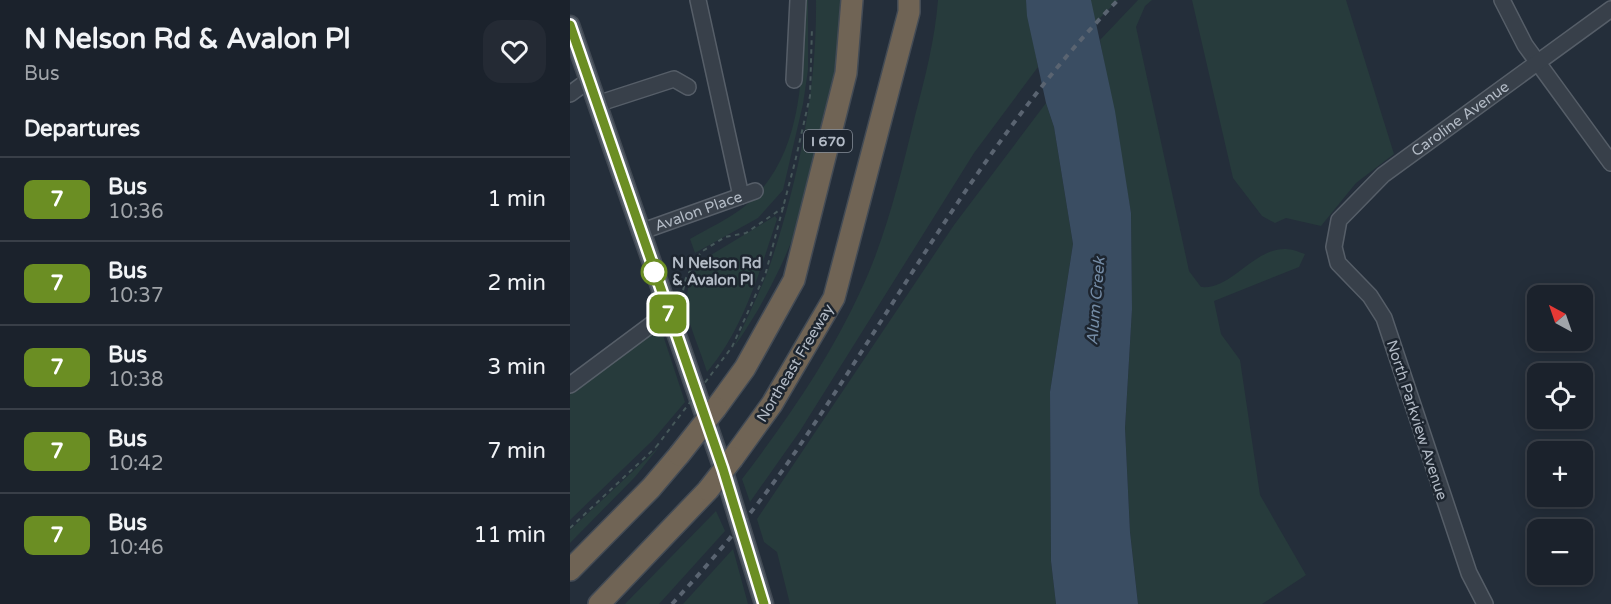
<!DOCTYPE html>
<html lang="en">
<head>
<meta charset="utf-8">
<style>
	body { margin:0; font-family:"Varela Round",sans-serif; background:#242a34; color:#f1f3f6; height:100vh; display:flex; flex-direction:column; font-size:22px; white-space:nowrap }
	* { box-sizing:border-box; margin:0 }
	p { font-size:20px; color:#a0a4a9 }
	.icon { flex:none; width:33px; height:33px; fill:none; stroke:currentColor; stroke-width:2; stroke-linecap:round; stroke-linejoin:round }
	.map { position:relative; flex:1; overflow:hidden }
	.panel { display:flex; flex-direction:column; background:#1b222c; width:570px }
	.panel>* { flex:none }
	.badge { padding:0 12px; border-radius:9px; font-size:21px; line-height:39px }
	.needle { width:39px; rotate:320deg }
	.tools { position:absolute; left:957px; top:285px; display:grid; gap:12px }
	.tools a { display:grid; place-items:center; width:66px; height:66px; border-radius:12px; background:#1b222c; box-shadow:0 3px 15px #0003,0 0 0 2px #393f48; font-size:30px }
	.map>.badge { position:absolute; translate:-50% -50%; box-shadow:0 0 0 3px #fff }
	h2 { padding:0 24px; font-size:22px; line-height:54px }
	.round { display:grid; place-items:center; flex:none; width:63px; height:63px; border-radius:18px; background:#242a34 }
	.headline { display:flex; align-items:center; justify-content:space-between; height:102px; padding:0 24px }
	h1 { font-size:28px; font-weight:700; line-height:45px }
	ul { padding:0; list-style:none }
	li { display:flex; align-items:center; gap:18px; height:84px; padding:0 24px; border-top:2px solid #393f48 }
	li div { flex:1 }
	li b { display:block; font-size:22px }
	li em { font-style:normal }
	li .badge { min-width:66px; font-weight:700; text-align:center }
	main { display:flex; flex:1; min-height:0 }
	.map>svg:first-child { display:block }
	.green { fill:#273b3c }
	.water { fill:#3a4d62 }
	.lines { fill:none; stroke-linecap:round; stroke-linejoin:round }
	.minor-casing { stroke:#565e68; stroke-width:18 }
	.major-casing { stroke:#414953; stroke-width:21 }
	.highway-casing { stroke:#434b55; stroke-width:24 }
	.path { stroke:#46585a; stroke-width:2; stroke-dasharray:4.5 4.5; stroke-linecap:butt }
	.minor { stroke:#38404a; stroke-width:15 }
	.major { stroke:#565f6a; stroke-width:18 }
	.highway { stroke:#706455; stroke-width:21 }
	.rail { stroke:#5a6471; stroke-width:4; stroke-dasharray:6 6; stroke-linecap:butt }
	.highway-bridge-casing { stroke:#434b55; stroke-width:24; stroke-linecap:butt }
	.path-bridge { stroke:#46585a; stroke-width:2; stroke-dasharray:4.5 4.5; stroke-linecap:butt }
	.highway-bridge { stroke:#706455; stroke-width:21 }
	.line-casing { stroke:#fff; stroke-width:14 }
	.line { stroke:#6b8e23; stroke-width:9 }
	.stop-dot { fill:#fff; stroke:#6b8e23; stroke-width:3 }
	.labels { text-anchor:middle; stroke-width:5; stroke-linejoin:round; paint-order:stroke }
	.shield { fill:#1d252f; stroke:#868e99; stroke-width:1.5 }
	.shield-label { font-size:14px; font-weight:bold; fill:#b3bbc6 }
	.street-label { font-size:15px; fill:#b3bbc6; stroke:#1d252f }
	.stop-label { font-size:15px; font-weight:bold; fill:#b3bbc6; stroke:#1d252f; text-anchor:start }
	.water-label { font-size:16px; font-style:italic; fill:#758da7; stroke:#1d252f }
</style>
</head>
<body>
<main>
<section class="panel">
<div class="headline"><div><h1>N Nelson Rd &amp; Avalon Pl</h1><p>Bus</p></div><a class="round"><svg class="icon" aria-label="heart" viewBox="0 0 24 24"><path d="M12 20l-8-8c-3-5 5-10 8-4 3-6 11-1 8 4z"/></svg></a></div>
<h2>Departures</h2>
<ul>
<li><span class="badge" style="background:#6b8e23;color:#fff">7</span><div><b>Bus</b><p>10:36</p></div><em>1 min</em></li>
<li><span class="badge" style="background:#6b8e23;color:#fff">7</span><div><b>Bus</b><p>10:37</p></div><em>2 min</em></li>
<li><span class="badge" style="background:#6b8e23;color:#fff">7</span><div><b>Bus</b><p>10:38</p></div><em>3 min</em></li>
<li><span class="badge" style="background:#6b8e23;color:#fff">7</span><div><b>Bus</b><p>10:42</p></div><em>7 min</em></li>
<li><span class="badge" style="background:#6b8e23;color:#fff">7</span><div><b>Bus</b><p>10:46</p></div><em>11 min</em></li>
</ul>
</section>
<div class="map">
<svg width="1041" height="604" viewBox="0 0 1041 604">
	<rect width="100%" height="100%" fill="#242e3a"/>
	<!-- green -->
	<path class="green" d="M233,0H238V70L233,104L213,190L188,218L125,253L120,239C137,229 159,219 175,206C235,156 233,70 233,0Z
		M246,0H270C270,120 233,249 164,347C176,319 191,291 201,262C229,177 247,90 246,0Z
		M368,0H456L468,67L404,153L230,431L180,502L172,479C217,420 260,358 291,290C316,237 331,174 345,116C355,78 365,39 368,0Z
		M519,0H548L524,24Z
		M568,0H582L575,6L566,27L619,271L631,287C662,290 683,248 716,249C722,249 729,252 735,254L729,267L644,301L651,334L670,360L690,495L736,575L692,604H568L560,532L555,428L562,309L561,213L530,40Z
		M622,0H776L824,154L786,183L751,226L716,218L705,223L692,216L663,178Z
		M476,103L484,127L503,244L480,392L481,561L486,604H220L207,552L194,542L187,519L384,225Z
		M205,216L207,219C190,271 173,330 137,372C124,329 102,302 131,261Z
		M78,335H93L115,402L82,441L0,520V393Z
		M89,447L65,477L0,543V530Z
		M146,511L155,531L89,604H55Z
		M163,549L178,604H113Z"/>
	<!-- water -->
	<path class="water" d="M456,0H521L545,111L561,213L562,309L555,428L560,532L568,604H486L481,561L480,392L503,244L484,127L476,103L457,16Z"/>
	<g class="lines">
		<defs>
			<g id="minor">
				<path d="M128,0L171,196"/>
				<path d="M932,0L955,45L1041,163"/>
				<path d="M224,80L228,0"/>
				<path d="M0,94L19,80"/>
				<path d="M27,104L104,79L118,87"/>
				<path id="s1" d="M70,232L185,191"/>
				<path d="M0,385L98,312"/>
				<path id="s2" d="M915,604L899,573L814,318L800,296L768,263L764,247L769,220L813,175L1041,9"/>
			</g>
			<path id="major" d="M0,25L153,469L194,604"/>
			<path id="highway" d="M146,408L175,368L224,280L276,73L282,0
				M163,458L202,404L264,298L339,12V0
				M0,570L81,488L109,455
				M29,604L138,490"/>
		</defs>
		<!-- minor casing -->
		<use href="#minor" class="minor-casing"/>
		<!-- major casing -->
		<use href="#major" class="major-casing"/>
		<!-- highway casing -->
		<use href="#highway" class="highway-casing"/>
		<!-- path -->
		<path class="path" d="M111,299L116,278L131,252L155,237L176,233L214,207
			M162,347L196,272L225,162L240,96L242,27
			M0,528L86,447"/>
		<!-- minor -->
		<use href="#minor" class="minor"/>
		<!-- major -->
		<use href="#major" class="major"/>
		<!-- highway -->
		<use href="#highway" class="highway"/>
		<!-- rail -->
		<path class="rail" d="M102,604C148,554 192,502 230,445C333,295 419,131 548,0"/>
		<defs>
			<path id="highway-bridge" d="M109,455L146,408
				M138,490L163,458"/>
		</defs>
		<!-- highway-bridge casing -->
		<use href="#highway-bridge" class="highway-bridge-casing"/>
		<!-- path-bridge -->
		<path class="path-bridge" d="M86,447L162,347"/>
		<!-- highway-bridge -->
		<use href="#highway-bridge" class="highway-bridge"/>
	</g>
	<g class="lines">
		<defs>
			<path id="line" d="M0,25L153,469L194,604"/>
		</defs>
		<!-- line casing -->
		<use href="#line" class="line-casing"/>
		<!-- line -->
		<use href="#line" class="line"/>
	</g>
	<!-- markers -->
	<circle class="stop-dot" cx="84" cy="272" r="12"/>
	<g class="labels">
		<!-- shield labels -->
		<rect class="shield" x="234" y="130" width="48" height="22" rx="4.5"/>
		<g class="shield-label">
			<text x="258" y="146">I 670</text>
		</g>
		<!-- street labels -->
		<g class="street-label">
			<text dy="5" stroke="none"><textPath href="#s2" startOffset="578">Caroline Avenue</textPath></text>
			<text dy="5" stroke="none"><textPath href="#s1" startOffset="62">Avalon Place</textPath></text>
			<text transform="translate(225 363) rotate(-59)" y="5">Northeast Freeway</text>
			<text transform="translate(847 420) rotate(72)" y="5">North Parkview Avenue</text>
		</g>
		<!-- stop labels -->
		<g class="stop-label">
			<text x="102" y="268">N Nelson Rd<tspan x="102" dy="17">&amp; Avalon Pl</tspan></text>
		</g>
		<!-- water labels -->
		<g class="water-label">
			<text transform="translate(525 301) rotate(-85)" y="6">Alum Creek</text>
		</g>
	</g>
</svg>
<div class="tools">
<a><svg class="needle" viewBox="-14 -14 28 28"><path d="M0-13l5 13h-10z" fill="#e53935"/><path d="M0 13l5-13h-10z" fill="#a0a4a9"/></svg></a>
<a><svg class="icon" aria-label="locate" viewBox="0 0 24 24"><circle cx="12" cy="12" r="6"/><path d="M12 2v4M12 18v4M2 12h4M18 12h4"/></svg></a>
<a>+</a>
<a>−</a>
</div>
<b class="badge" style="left:98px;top:314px;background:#6b8e23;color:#fff">7</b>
</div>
</main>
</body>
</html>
